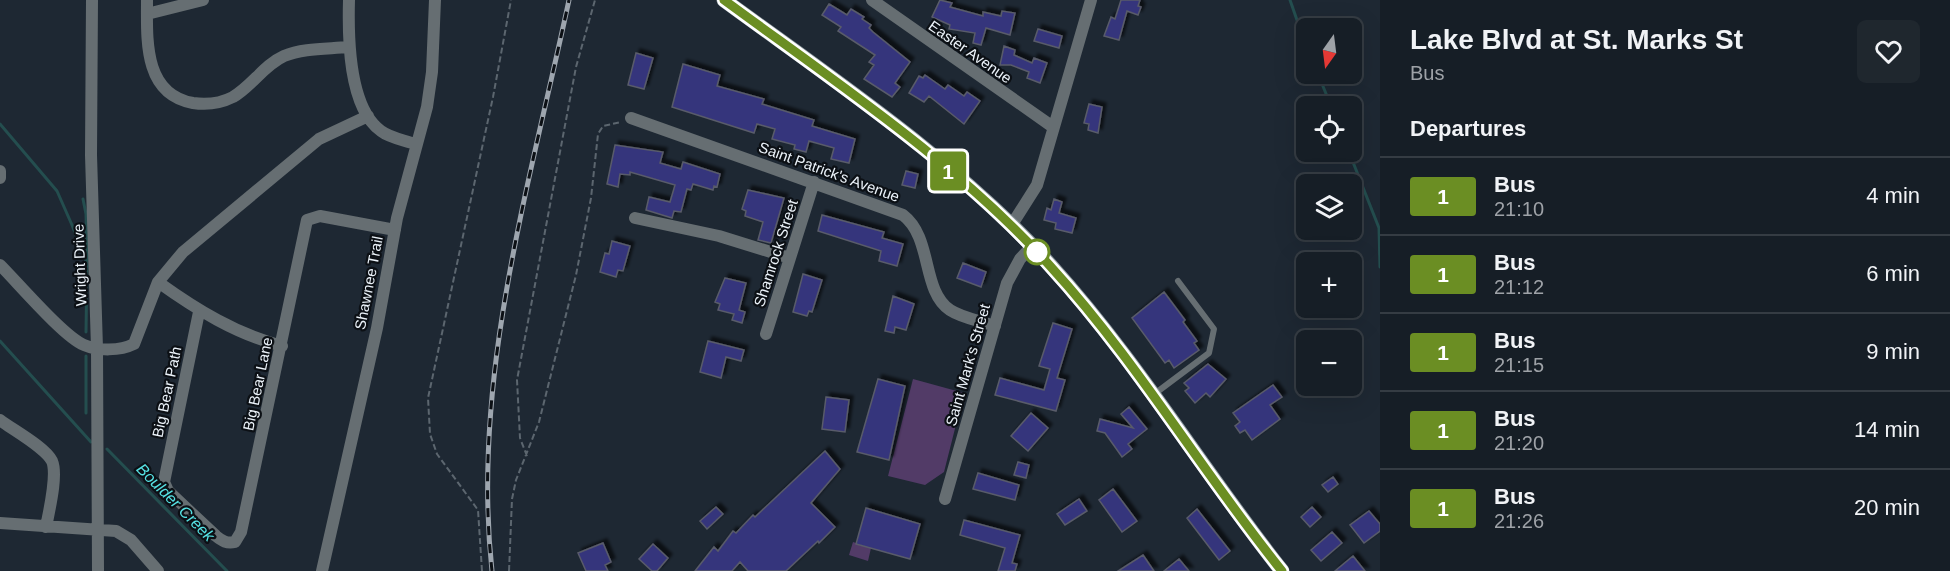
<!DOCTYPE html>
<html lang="en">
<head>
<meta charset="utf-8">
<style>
	body { margin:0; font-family:Arial,sans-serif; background:#1f272e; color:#f1f3f6; height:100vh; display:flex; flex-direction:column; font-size:22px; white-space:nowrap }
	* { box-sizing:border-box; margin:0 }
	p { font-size:20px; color:#9ea2a7 }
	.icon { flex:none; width:33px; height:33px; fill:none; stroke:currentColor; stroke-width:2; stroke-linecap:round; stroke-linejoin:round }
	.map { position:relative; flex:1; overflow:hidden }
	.panel { display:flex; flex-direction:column; background:#161e26; width:570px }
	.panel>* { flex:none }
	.badge { padding:0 12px; border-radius:4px; font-size:21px; line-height:39px }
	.needle { width:39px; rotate:194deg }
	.fabs { position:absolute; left:1296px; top:18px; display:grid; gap:12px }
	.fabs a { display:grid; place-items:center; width:66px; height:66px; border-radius:9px; background:#161e26; box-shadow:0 6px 24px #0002,0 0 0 2px #353c43; font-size:30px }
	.map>.badge { position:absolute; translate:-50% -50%; box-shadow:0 0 0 3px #fff }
	h2 { padding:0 30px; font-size:22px; line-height:54px }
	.round { display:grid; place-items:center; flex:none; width:63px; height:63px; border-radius:9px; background:#1f272e }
	.summary { display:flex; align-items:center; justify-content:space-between; height:102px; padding:0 30px }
	h1 { font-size:28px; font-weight:600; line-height:45px }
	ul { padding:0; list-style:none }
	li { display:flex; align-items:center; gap:18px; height:78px; padding:0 30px; border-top:2px solid #353c43 }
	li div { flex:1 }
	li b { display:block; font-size:22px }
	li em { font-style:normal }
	li .badge { min-width:66px; font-weight:700; text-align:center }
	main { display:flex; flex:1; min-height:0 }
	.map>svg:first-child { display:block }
	.green { fill:#523b67 }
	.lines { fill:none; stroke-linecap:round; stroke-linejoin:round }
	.stream { stroke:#244e4f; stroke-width:3 }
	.building { fill:#36357c; stroke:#595b6a; stroke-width:1.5; filter:url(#shadow) }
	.path { stroke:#5c666f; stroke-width:2; stroke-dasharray:6 3; stroke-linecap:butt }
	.service { stroke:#666e72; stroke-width:6 }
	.minor { stroke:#666e72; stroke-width:12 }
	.secondary { stroke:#8a979c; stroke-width:15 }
	.rail-casing { stroke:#9ea6af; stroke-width:5 }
	.rail { stroke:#0c1015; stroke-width:3; stroke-dasharray:9; stroke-linecap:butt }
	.line-casing { stroke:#fff; stroke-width:14 }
	.line { stroke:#6b8e23; stroke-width:9 }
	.stop-dot { fill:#fff; stroke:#6b8e23; stroke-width:3 }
	.labels { text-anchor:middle; stroke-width:4.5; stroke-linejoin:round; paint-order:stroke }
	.street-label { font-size:15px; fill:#ecf3fa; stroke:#0c1015 }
	.water-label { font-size:16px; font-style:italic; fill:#56e1e3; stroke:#0c1015 }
</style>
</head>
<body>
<main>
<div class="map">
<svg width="1380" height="571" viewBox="0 0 1380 571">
	<defs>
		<filter id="shadow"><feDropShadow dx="4" dy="-4" stdDeviation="1.5" flood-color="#0009"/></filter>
	</defs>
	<rect width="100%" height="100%" fill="#1e2833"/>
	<!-- green -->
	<path class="green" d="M913,379L964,393L944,472L925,485L888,476Z
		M853,542L871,548L868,561L849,555Z"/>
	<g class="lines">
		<!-- stream -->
		<path class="stream" d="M1290,0L1306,46
			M1318,74L1331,106
			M0,124L57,191L72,225L87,264L86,332
			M1349,152L1379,228L1380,267
			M83,199L86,214L87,263
			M0,341L91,442
			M86,356V413
			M107,449L227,571"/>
	</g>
	<!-- building -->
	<path class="building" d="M940,0L952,3L950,7L983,16V12L1001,16L1002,11L1015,13L1010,35L986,28L981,45L973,43L975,33L949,29L950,25L932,17Z
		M1121,0H1140L1138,6L1141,7L1138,15L1127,11L1119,40L1104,36L1111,17L1115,19Z
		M829,4L847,15L851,9L864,17L862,19L871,25L869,28L873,32L910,62L895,83L900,87L892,97L864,79L874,65L869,62L875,55L838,31L841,27L822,15Z
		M1038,29L1062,36L1059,48L1034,41Z
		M1004,46L1015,50L1014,55L1032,63L1034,58L1047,63L1040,83L1027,78L1029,72L1011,65H1000Z
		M636,53L653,58L644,89L628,85Z
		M683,64L720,75L717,86L764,99L762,104L814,120L812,126L855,139L849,163L831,159L834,148L809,141L806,152L794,149L795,145L772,139L775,129L757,124L754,133L672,107Z
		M925,75L945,89L948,85L964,96L967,92L980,101L964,124L929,96L924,102L909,93L919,76L923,78Z
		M1089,104L1102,107L1098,133L1088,130L1089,124L1084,123Z
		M615,145L663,152L660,163L681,169L683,162L720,174L717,187L714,186L713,190L693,184L691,190L687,189L681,212L674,211L672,218L646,210L649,197L670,202L675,185L630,172V175L620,174L618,187L607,184Z
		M906,171L918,174L915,188L902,185Z
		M748,190L784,198L771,243L758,240L763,222L745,216L746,211L742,209Z
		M1054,199L1062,202L1059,213L1076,218L1072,233L1055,229L1056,223L1044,220L1047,208L1051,210Z
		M822,215L884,232L882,238L903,244L897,266L879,261L881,251L818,231Z
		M612,241L630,246L623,271L618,270L616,277L600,272L605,253L609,254Z
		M963,263L986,272L981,287L957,278Z
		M803,274L822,280L812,312L809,311L807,316L793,312Z
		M725,278L746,283L739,310L745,312L742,323L732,320L734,314L718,310L720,304L715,302Z
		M1164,292L1185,320L1183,322L1197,341L1194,343L1199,350L1174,368L1169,360L1165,363L1132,318Z
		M893,296L914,304L906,330L895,327L894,333L885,331Z
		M1053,323L1072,329L1057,378L1065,380L1056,411L995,395L1000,378L1044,390L1050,369L1039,366Z
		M708,341L744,350L741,361L726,357L721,378L700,372Z
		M1208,364L1226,379L1210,397L1206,393L1195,403L1185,391L1189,388L1184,383Z
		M878,379L905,386L889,460L857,452Z
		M1273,385L1282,397L1270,405L1280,419L1252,440L1245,430L1240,433L1235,426L1240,422L1233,413Z
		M826,397L849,400L845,432L822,429Z
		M1129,407L1147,429L1128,444L1132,449L1122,457L1105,433L1097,431L1100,419L1133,428L1121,414Z
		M1031,413L1048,428L1028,451L1011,436Z
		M825,451L840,469L811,503L835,527L819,543L818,541L786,571H748L740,562L732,571H695L714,547L718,551L733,531L736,533L753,515L755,517Z
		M1018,462L1029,465L1026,478L1014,475Z
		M978,473L1019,485L1015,500L973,489Z
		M1333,477L1338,484L1328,492L1322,485Z
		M1113,489L1137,521L1122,532L1099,500Z
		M1079,499L1087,511L1065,525L1057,514Z
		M716,507L723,514L707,529L700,521Z
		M1312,507L1321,517L1310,527L1301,517Z
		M866,508L920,524L910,559L856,544Z
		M1197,509L1230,551L1219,560L1187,518Z
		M1369,511L1380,524V531L1364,543L1350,525Z
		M964,520L1020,535L1012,563L1017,564L1015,571H998L1005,548L960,535Z
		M1332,532L1342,543L1321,561L1311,550Z
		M603,543L611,562L605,565L608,571H586L578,553Z
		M653,544L668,558L657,571H652L639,559Z
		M1143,555L1154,571H1118Z
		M1353,556L1365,571H1335Z
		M1179,559L1189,571H1164Z"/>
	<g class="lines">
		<!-- path -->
		<path class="path" d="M527,456L520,438L517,380L576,67L595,0
			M482,571L478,510L437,454L430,434L428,398L493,97L511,0
			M509,571L512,499L516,480L539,422L576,275L591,198L598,134L603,126L621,122"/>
		<!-- service -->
		<path class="service" d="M1153,395L1209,353L1214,329L1178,281"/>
		<!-- minor -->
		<path class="minor" d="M92,0L91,155L97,348L98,571
			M147,0C147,39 143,94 193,103C206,105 221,103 233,97C252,86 264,65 284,56C303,48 327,49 348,47
			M349,0C348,36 348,107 381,131C390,138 404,140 415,144
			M872,0L1053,127
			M147,14L203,0
			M631,118L903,215C933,238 921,290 950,310C962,318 981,321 995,326
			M0,171V178
			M635,218L719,236L790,258
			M1011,226L1037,185L1091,0
			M0,265C18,283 64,337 84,345C98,351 120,351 134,344L158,282L183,252L319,139L368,116
			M158,282C197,310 236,334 282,346
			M199,312L164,482L168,491L216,536C222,541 227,544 235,542L241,532L307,220L320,216L395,230
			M766,334L814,182
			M0,420C13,430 45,447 52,461C58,475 49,511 46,527
			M945,499L1007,283L1020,259L1032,246
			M0,523L116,531L131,540L158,571
			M322,571L377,328L397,218L427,107L432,72L435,0"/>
		<!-- secondary -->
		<path class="secondary" d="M724,0C835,81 959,164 1051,266C1137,361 1203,471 1282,571"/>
		<defs>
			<path id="rail" d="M492,571C471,379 529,187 569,0"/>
		</defs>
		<!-- rail casing -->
		<use href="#rail" class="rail-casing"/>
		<!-- rail -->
		<use href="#rail" class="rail"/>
	</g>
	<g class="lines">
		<defs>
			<path id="line" d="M724,0C834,81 960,165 1051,267C1137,361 1202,472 1282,571"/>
		</defs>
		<!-- line casing -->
		<use href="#line" class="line-casing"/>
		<!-- line -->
		<use href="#line" class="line"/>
	</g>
	<!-- markers -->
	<circle class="stop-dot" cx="1037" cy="252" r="12"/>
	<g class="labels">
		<!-- street labels -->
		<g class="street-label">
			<text transform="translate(970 52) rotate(35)" y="5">Easter Avenue</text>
			<text transform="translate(829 172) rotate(20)" y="5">Saint Patrick's Avenue</text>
			<text transform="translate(776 253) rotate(-72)" y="5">Shamrock Street</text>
			<text transform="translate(80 265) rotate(-92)" y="5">Wright Drive</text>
			<text transform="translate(369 283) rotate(-79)" y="5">Shawnee Trail</text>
			<text transform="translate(968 365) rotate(-74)" y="5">Saint Mark's Street</text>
			<text transform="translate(258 384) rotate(-78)" y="5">Big Bear Lane</text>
			<text transform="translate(167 392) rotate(-78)" y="5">Big Bear Path</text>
		</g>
		<!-- water labels -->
		<g class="water-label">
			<text transform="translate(176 502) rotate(45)" y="6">Boulder Creek</text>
		</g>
	</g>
</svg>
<div class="fabs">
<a><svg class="needle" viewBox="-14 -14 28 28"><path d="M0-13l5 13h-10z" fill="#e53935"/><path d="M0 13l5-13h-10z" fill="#9ea2a7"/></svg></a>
<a><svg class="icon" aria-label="locate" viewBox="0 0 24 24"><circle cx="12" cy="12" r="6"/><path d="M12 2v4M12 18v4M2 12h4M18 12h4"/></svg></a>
<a><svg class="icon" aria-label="layers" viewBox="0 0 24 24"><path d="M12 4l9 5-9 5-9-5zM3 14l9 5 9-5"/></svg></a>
<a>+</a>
<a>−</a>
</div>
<b class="badge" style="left:948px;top:171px;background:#6b8e23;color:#fff">1</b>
</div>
<section class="panel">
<div class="summary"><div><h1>Lake Blvd at St. Marks St</h1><p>Bus</p></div><a class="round"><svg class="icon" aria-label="heart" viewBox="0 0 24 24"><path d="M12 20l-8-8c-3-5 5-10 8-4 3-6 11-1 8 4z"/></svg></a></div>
<h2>Departures</h2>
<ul>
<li><span class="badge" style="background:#6b8e23;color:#fff">1</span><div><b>Bus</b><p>21:10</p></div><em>4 min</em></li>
<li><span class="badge" style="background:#6b8e23;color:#fff">1</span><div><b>Bus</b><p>21:12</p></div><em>6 min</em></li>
<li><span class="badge" style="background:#6b8e23;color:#fff">1</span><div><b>Bus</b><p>21:15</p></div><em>9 min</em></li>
<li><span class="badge" style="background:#6b8e23;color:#fff">1</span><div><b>Bus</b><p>21:20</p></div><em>14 min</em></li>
<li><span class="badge" style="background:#6b8e23;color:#fff">1</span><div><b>Bus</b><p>21:26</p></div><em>20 min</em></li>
</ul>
</section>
</main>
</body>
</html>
